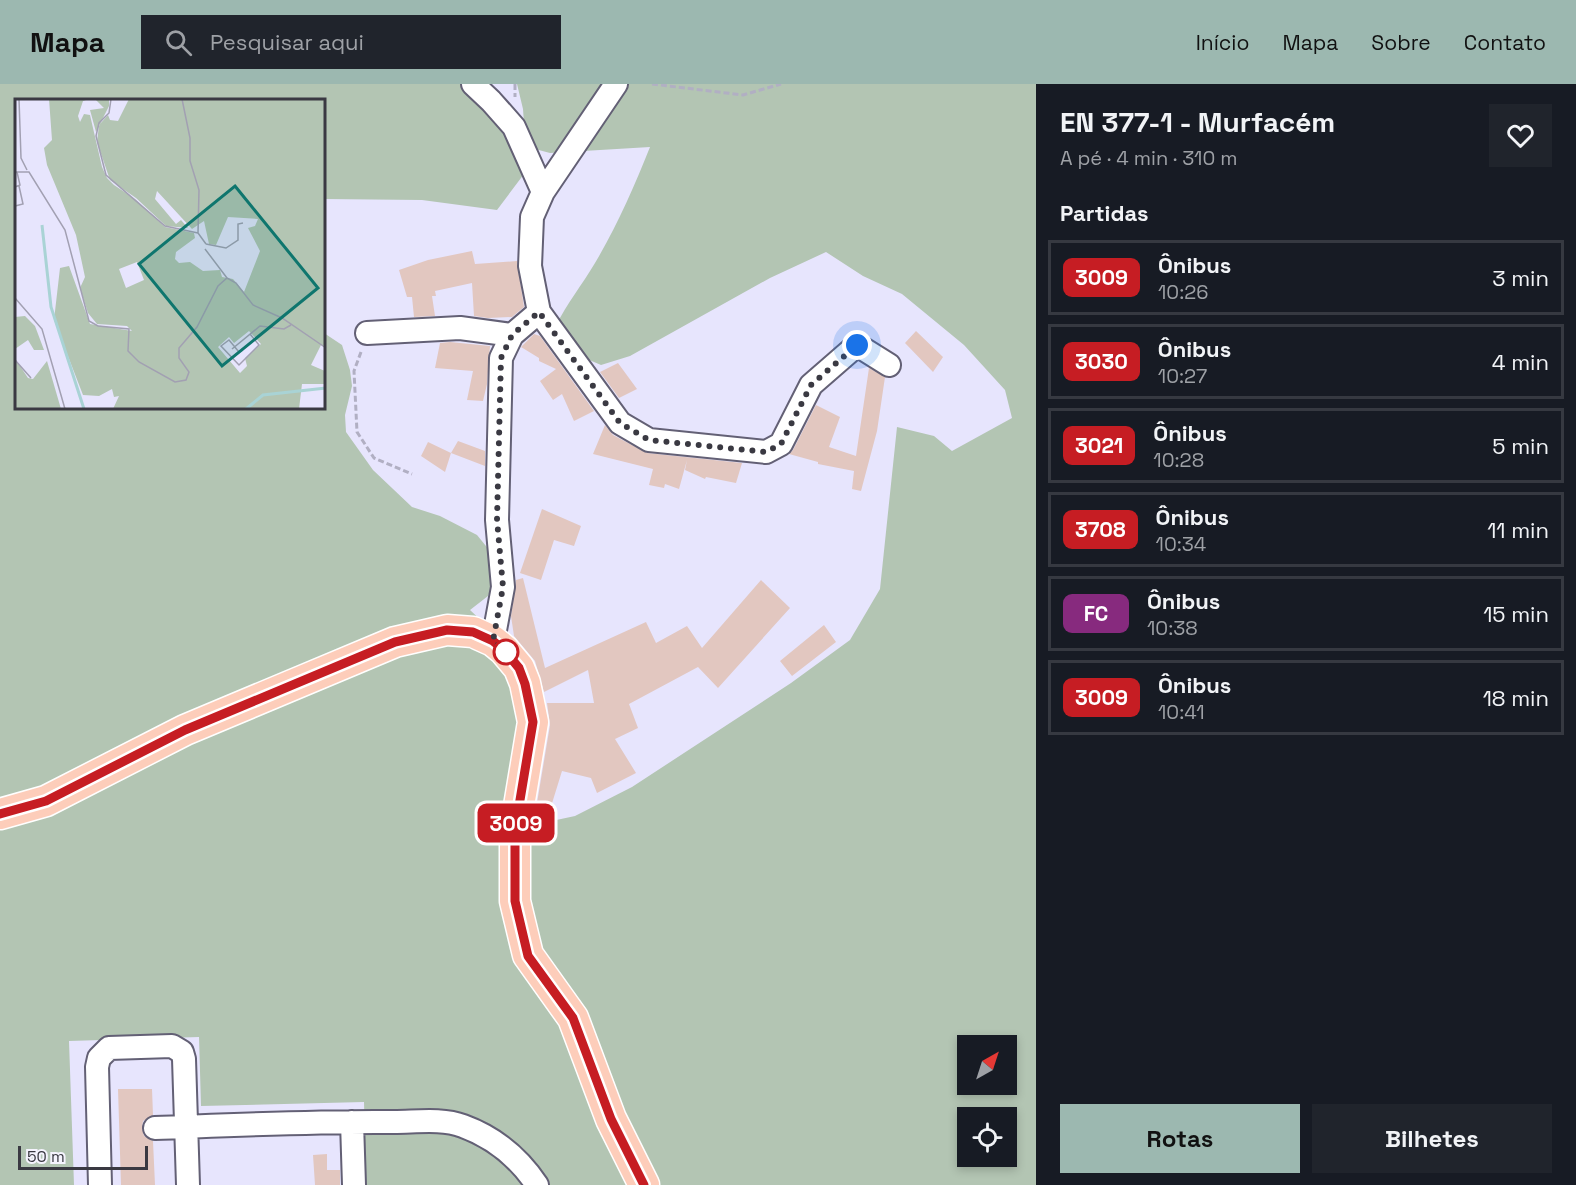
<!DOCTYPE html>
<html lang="pt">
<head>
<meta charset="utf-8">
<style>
	body { margin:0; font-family:"Space Grotesk",sans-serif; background:#20242c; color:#f1f3f6; height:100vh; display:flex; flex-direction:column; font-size:22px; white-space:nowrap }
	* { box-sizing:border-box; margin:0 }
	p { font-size:20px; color:#9ea1a6 }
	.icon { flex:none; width:33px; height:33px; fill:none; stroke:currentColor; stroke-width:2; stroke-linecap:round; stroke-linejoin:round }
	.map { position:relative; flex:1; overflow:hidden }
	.side { display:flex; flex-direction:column; background:#171b24; width:540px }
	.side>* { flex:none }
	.badge { padding:0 12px; border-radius:9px; font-size:21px; line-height:39px }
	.needle { width:39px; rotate:39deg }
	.fabs { position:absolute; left:957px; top:951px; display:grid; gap:12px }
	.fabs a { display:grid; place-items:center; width:60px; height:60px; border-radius:0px; background:#171b24; box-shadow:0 3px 9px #0003; font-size:30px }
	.scale { position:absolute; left:18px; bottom:15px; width:130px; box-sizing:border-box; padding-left:6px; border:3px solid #3a3942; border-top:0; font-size:16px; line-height:21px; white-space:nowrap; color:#3a3942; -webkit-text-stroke:4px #f5f4fe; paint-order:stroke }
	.you { position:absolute; width:30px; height:30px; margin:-15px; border:4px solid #fff; border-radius:50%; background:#1a73e8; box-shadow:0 0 0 9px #1a73e833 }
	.map>.badge { position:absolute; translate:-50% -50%; box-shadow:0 0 0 3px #fff }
	h2 { padding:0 24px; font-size:22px; line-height:54px }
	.round { display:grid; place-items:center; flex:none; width:63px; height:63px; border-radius:0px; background:#20242c }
	.summary { display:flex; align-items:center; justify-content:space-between; height:102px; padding:0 24px }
	h1 { font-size:28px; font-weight:700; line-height:45px }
	.cta { display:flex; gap:12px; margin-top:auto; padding:12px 24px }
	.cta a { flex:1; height:69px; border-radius:0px; background:#9cb8b0; color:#111; font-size:24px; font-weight:700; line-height:69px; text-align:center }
	.cta a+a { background:#20242c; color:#f1f3f6 }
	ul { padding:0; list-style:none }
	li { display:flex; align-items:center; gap:18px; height:75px; margin:0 12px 9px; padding:0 12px; border:3px solid #363941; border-radius:0px }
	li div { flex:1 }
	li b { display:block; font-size:22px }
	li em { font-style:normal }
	li .badge { min-width:66px; font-weight:700; text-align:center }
	header { display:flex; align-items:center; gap:36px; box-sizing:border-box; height:84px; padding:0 30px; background:#9cb8b0; color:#111 }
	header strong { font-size:28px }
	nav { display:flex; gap:33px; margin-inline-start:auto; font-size:21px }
	.search { width:420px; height:54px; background:#20242c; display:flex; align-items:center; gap:15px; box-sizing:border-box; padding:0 21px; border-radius:0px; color:#9ea1a6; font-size:22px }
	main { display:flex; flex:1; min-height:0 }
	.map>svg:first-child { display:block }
	.green { fill:#b3c5b3; fill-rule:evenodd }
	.building { fill:#e2c7c0 }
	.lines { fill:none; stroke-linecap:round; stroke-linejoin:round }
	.minor-casing { stroke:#636075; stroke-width:26 }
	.major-casing { stroke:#fff; stroke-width:33 }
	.path { stroke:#b1afc3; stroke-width:3; stroke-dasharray:6 3; stroke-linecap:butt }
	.minor { stroke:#fff; stroke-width:22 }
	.major { stroke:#fdcdba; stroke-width:30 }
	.line-casing { stroke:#fff; stroke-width:14 }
	.line { stroke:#c61d23; stroke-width:9 }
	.walk { stroke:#3a3942; stroke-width:6; stroke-dasharray:0 10.8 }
	.stop-dot { fill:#fff; stroke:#c61d23; stroke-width:3 }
	.inset-river { fill:none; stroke:#a9d3d5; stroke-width:3 }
	.inset-road { fill:none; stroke:#a2a0b2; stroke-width:1.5 }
	.view { fill:#0f766e; fill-opacity:0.15; stroke:#0f766e; stroke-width:3 }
	.inset-edge { fill:none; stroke:#3a3942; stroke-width:3 }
</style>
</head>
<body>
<header>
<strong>Mapa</strong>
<div class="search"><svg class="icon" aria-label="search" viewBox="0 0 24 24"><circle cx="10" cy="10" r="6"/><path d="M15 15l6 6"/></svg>Pesquisar aqui</div>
<nav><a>Início</a><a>Mapa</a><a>Sobre</a><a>Contato</a></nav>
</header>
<main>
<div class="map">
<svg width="1036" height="1101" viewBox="0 0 1036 1101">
	<rect width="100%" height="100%" fill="#e7e5fd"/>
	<!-- green -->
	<path class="green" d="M0,0H466L510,46L524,90L497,126L422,116L324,115V16H16V324H324V249L342,261L350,286L352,302L345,331L346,348L373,386L412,423L440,432L477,451L490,467L496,495L488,512L470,526L519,572L526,724L533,741L575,732L632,703L791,599L850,556L880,505L897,343L934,352L952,367L1012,334L1005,306L964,261L902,210L863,192L826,168L770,194L630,272L601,281L580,272L556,242C567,219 582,201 595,179C617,142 634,103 650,63L550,69L535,65L525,54L523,25L517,0H1036V1101H366L364,1018L201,1022L199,953L69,957L74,1101H0ZM968,962H1006V1000H968ZM968,1034H1006V1072H968Z"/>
	<!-- building -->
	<path class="building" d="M472,167L475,180L517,177L524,223L512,233L488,234L474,232L472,199L435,207L436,212H432L435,232L414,233L412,213H407L399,186L428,176Z
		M916,247L943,273L933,288L905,259Z
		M534,250L540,252L594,327L574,337L562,310L553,316L540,297L556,285L539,277V274L521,263Z
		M450,258L490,262L487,300L483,317L467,316L473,287L435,284L440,259Z
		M618,279L637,305L619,314L600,288Z
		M869,284L885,293L877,347L861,407L852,405L854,387L818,380V378L789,370L793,366L816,321L840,333L829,363L856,372Z
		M605,341L613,351L647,369L742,379L736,399L706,393L705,395L685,386L687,376L679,405L665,400L664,404L649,401L653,385L593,370Z
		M458,357L485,367V382L451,369Z
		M428,358L451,369L445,388L421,372Z
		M542,425L581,442L574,462L554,456L541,496L520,489Z
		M523,494L545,584L646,538L656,559L687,542L702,564L761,496L790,524L718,604L698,583L629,620L638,644L615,655L636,689L597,709L591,694L562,687L549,729L536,725L550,641L547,619H594L588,586L544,608L535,577L514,552L511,532L516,496Z
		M824,541L836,558L792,592L780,577Z
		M118,1005H152L153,1031L143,1037L142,1044L144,1052L153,1057L155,1101H121Z
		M327,1070V1086H340V1101H315L313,1071Z"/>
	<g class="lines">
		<defs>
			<path id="minor" d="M473,0L491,17L514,43L543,108
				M616,0L543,108L532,133L530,182L539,228L620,339L649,356L766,368L781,360L811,301L857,261L889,281
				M367,249L460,244L512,251L539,228
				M493,557L503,503L497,436L501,274L512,251
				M352,1038L354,1101
				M155,1044C235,1041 315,1037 394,1038C416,1038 442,1034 463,1042C493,1053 519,1074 537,1101
				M100,1101L97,983L99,974L109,964L172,962L182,968L184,975L188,1101"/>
			<path id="major" d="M0,730L46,717L185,646L395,558L447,546L473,548L493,557L504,566L519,584L525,599L533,638L515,746V817L528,871L573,934L611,1035L644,1101"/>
		</defs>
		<!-- minor casing -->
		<use href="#minor" class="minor-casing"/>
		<!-- major casing -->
		<use href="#major" class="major-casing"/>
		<!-- path -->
		<path class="path" d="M515,0V13
			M652,0L743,11L781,0
			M361,268L354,287L357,348L374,374L412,390"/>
		<!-- minor -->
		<use href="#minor" class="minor"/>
		<!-- major -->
		<use href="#major" class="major"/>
	</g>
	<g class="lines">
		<defs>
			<path id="line" d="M0,730L46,717L185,646L395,558L447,546L473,548L493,557L504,566L519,584L525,600L533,638L515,746V817L528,872L573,934L611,1035L644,1101"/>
		</defs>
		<!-- line casing -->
		<use href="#line" class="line-casing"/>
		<!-- line -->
		<use href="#line" class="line"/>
		<!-- walk -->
		<path class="walk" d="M506,568L493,557L503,503L497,436L501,274L512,251L539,228L620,339L649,356L766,368L781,360L811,301L857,261"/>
	</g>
	<!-- markers -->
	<circle class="stop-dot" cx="506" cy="568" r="12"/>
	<!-- overview -->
	<g transform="translate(15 15)">
		<rect width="310" height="310" fill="#e7e5fd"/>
		<path d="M34,0H74L68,2L63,17L65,23L69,15L75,16L87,68L92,79L99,86L120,100L150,128L179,134L180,139L161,153L160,160L164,164L175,163L188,172L205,171L207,178L218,180L229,193L245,152L233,129L240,127L243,120L213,118L201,146L194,145L189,122L177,130L142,92L140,100L161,125L166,121L173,129L151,127L121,99L95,81L82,43L84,26L93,16L95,21L103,22L114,0H310V247L306,246L296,266L310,272V285H287L284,310H98L104,297L99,298L97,290L84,297L68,296L39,221L45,169L54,167L75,225L117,232L112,227L82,225L73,214L65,189L70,178L61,136L32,66L29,49L37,41ZM122,163L129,181L111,189L104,170ZM234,232L246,245L230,259L232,267L225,274L203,248L214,238L219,244ZM80,0H94V7L81,33L75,11L89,9ZM10,217L20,227L29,251H19L13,241L0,250L1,261L13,279L18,280L32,262L46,310H0V218Z" fill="#b3c5b3" fill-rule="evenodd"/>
		<path class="inset-river" d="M27,126L36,208L69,310M231,310L248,296L311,289"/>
		<path class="inset-road" d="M4,0L6,59L12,71M96,0L94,14L84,24L81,37L91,76L150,127L183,134M167,0L175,39V62L184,91L183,134L191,145M0,73H14L50,131L74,222L83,227L114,230L113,252L124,263L160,283L171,281L174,273L164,259V249L182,228L203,187L212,179L221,184L238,206L267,219L311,249M0,88L5,86L2,73M0,107L8,105L4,87M191,145L211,149L223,141V125L228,124M190,150L212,179M0,199L27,230L50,310M217,250L245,227L269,230L276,226M228,251L224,253L214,241L206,247L224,266L244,246L235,235M0,261L16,279"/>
		<path class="view" d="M220,87L303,189L207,267L124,165Z"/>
		<rect width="310" height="310" class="inset-edge"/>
	</g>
</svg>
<div class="fabs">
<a><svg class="needle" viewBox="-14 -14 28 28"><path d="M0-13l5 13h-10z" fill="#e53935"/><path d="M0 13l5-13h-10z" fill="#9ea1a6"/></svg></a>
<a><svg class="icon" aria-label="locate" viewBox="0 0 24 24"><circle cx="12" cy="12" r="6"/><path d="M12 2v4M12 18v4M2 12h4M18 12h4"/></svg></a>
</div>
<div class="scale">50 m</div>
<div class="you" style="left:857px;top:261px"></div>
<b class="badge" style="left:516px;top:739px;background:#c61d23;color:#fff">3009</b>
</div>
<section class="side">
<div class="summary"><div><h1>EN 377-1 - Murfacém</h1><p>A pé · 4 min · 310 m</p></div><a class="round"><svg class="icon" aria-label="heart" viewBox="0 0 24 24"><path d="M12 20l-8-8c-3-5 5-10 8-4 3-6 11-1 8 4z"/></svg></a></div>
<h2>Partidas</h2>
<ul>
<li><span class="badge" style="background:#c61d23;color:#fff">3009</span><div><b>Ônibus</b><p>10:26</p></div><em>3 min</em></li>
<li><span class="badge" style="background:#c61d23;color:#fff">3030</span><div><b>Ônibus</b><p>10:27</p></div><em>4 min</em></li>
<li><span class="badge" style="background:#c61d23;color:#fff">3021</span><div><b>Ônibus</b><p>10:28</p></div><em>5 min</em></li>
<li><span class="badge" style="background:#c61d23;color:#fff">3708</span><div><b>Ônibus</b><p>10:34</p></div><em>11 min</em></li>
<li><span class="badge" style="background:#872a7e;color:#fff">FC</span><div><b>Ônibus</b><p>10:38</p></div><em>15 min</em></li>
<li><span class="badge" style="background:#c61d23;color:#fff">3009</span><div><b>Ônibus</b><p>10:41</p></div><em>18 min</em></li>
</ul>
<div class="cta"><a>Rotas</a><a>Bilhetes</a></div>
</section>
</main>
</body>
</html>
